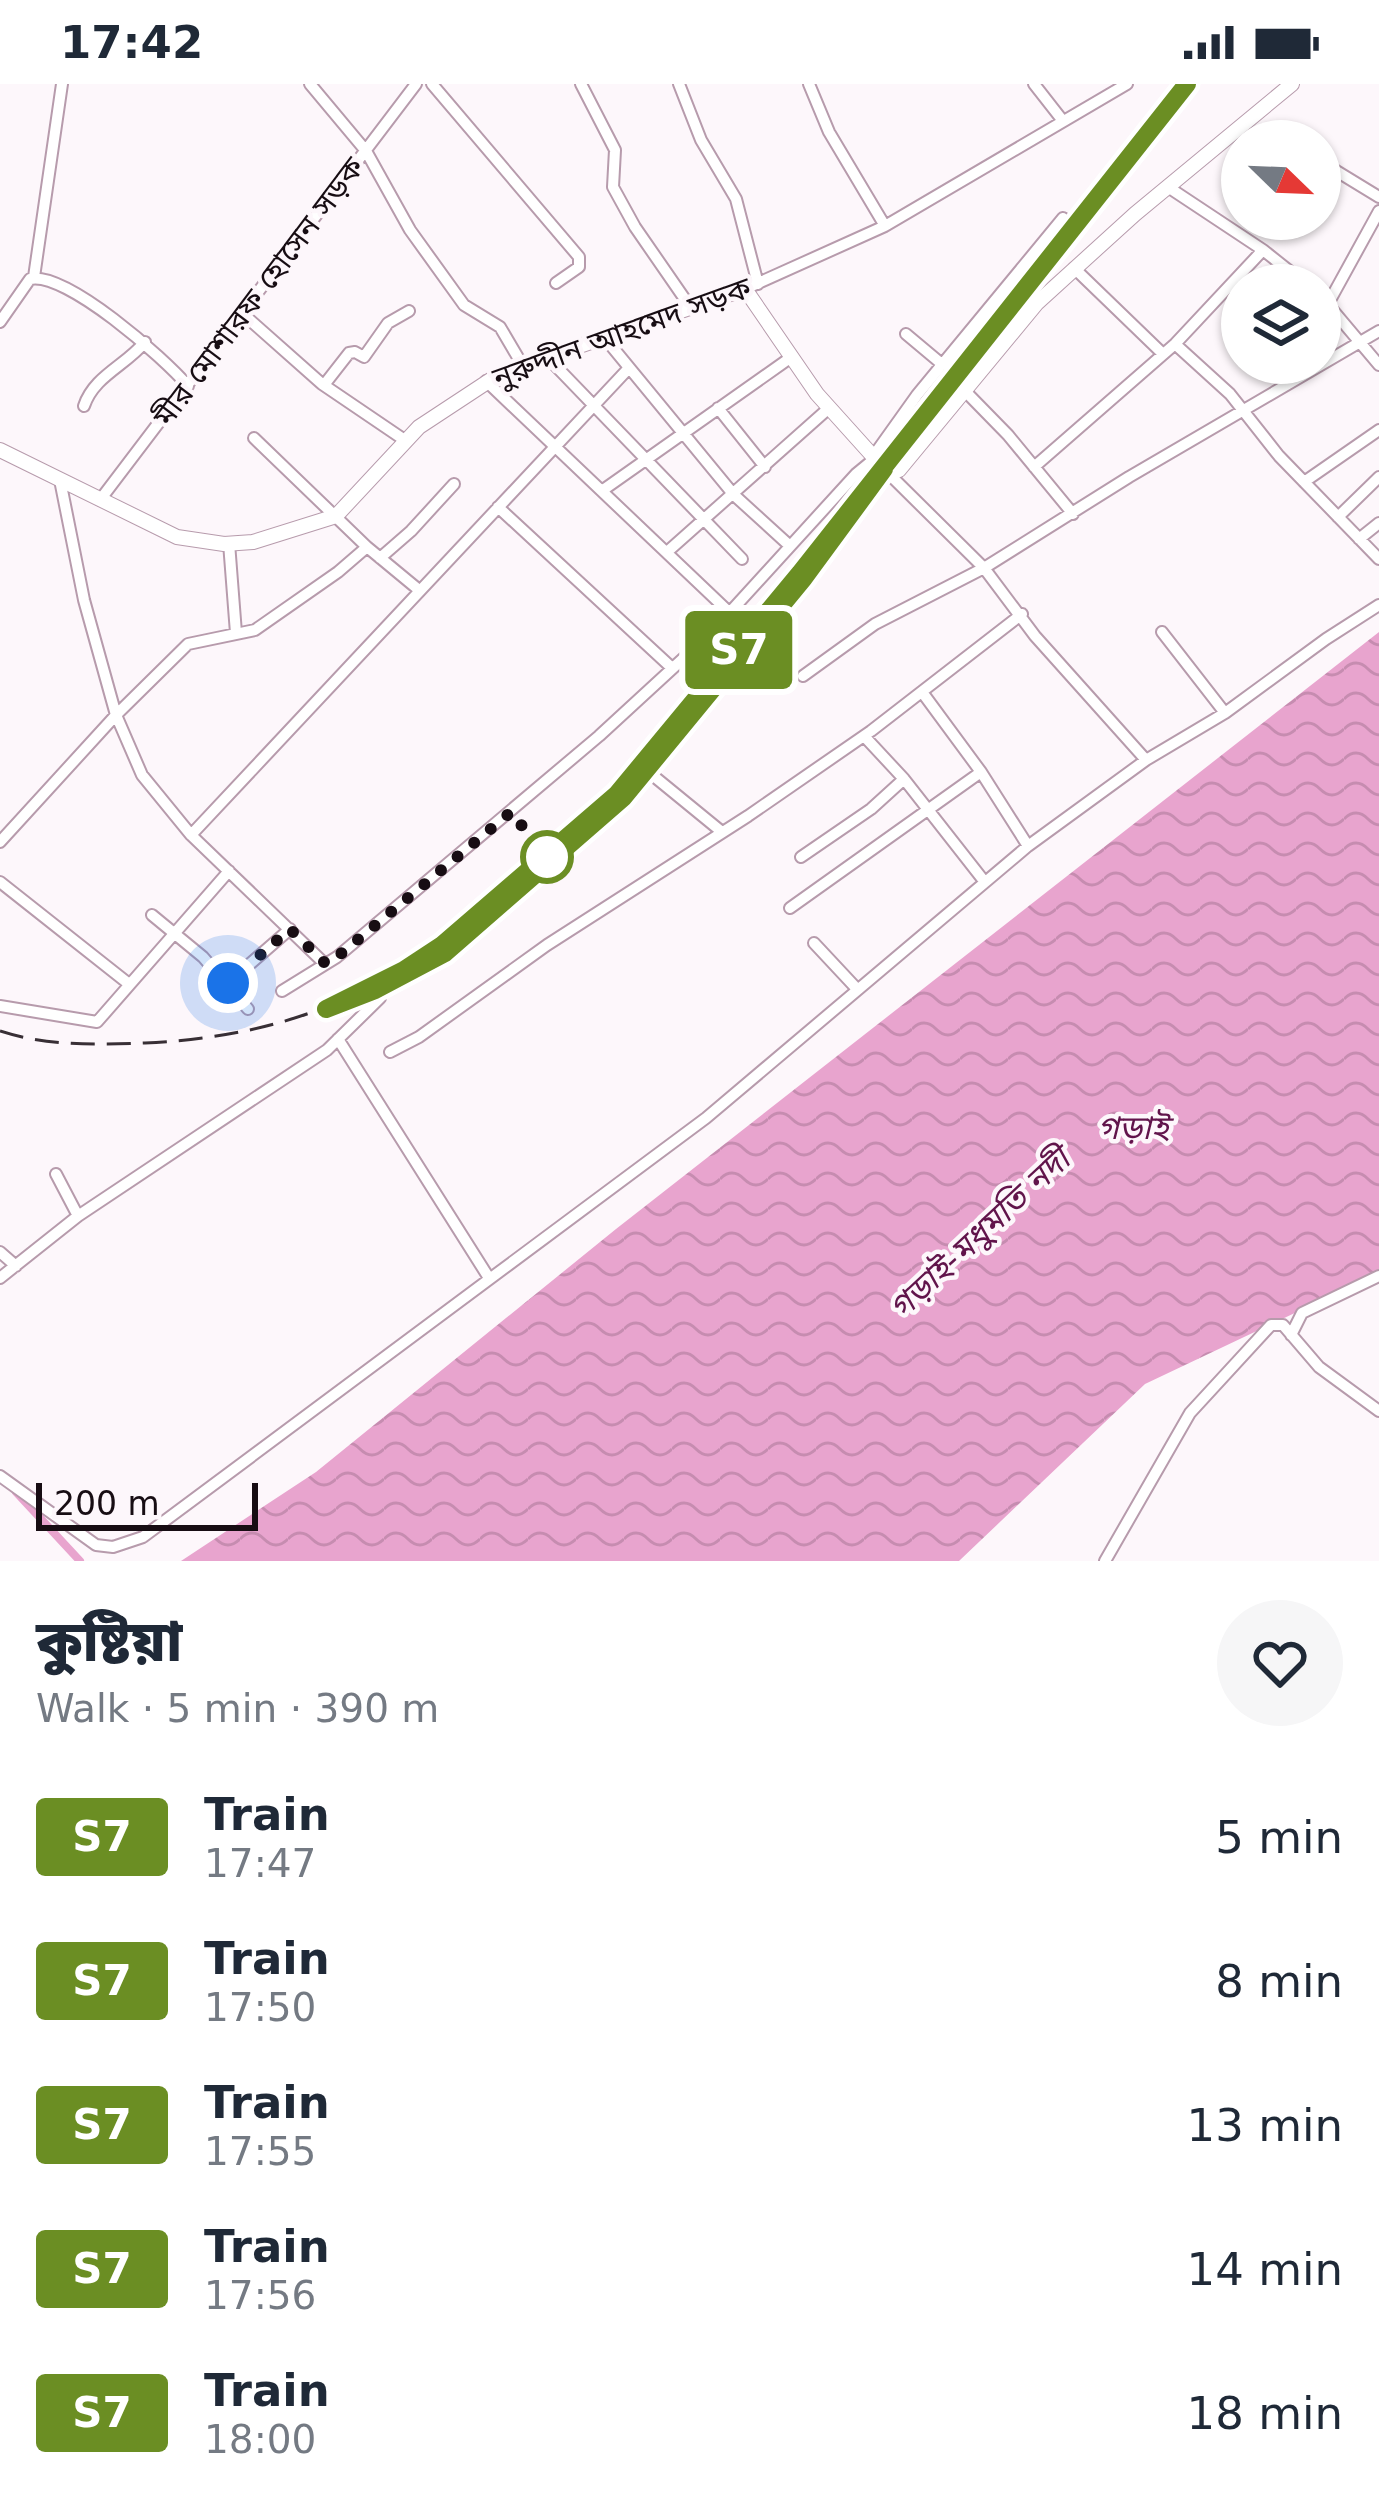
<!DOCTYPE html>
<html lang="en">
<head>
<meta charset="utf-8">
<style>
	body { margin:0; font-family:"DejaVu Sans","Noto Sans Bengali",sans-serif; background:#f6f6f7; color:#1f2937; height:100vh; display:flex; flex-direction:column; font-size:45px; white-space:nowrap }
	* { box-sizing:border-box; margin:0 }
	p { font-size:39px; color:#747a83 }
	.icon { flex:none; width:66px; height:66px; fill:none; stroke:currentColor; stroke-width:2; stroke-linecap:round; stroke-linejoin:round }
	.map { position:relative; height:1477px; overflow:hidden }
	.panel { display:flex; flex-direction:column; background:#fff; flex:1 }
	.panel>* { flex:none }
	.badge { padding:0 24px; border-radius:9px; font-size:42px; line-height:78px }
	.needle { width:78px; rotate:113deg }
	.controls { position:absolute; left:1221px; top:36px; display:grid; gap:24px }
	.controls a { display:grid; place-items:center; width:120px; height:120px; border-radius:50%; background:#fff; box-shadow:0 3px 9px #0004; font-size:60px }
	.scale { position:absolute; left:36px; bottom:30px; width:222px; box-sizing:border-box; padding-left:12px; border:6px solid #170d13; border-top:0; font-size:33px; line-height:42px; white-space:nowrap; color:#170d13; -webkit-text-stroke:9px #fdf7fb; paint-order:stroke }
	.you { position:absolute; width:60px; height:60px; margin:-30px; border:9px solid #fff; border-radius:50%; background:#1a73e8; box-shadow:0 0 0 18px #1a73e833 }
	.map>.badge { position:absolute; translate:-50% -50%; box-shadow:0 0 0 6px #fff }
	.round { display:grid; place-items:center; flex:none; width:126px; height:126px; border-radius:63px; background:#f6f6f7 }
	.head { display:flex; align-items:center; justify-content:space-between; height:204px; padding:0 36px }
	h1 { font-size:57px; font-weight:800; line-height:90px }
	ul { padding:0; list-style:none }
	li { display:flex; align-items:center; gap:36px; height:144px; padding:0 36px }
	li div { flex:1 }
	li b { display:block; font-size:45px }
	li em { font-style:normal }
	li .badge { min-width:132px; font-weight:700; text-align:center }
	.status { display:flex; justify-content:space-between; align-items:center; height:84px; padding:0 60px; background:#fff; direction:ltr }
	.status svg { height:33px; fill:currentColor }
	.map>svg:first-child { display:block }
	.water { fill:url(#water-waves) }
	.lines { fill:none; stroke-linecap:round; stroke-linejoin:round }
	.canal { stroke:#e8a4ce; stroke-width:8 }
	.minor-casing { stroke:#b79bac; stroke-width:14 }
	.major-casing { stroke:#b79bac; stroke-width:16 }
	.minor { stroke:#fff; stroke-width:10 }
	.major { stroke:#fff; stroke-width:14 }
	.rail { stroke:#382f35; stroke-width:3; stroke-dasharray:24 12; stroke-linecap:butt }
	.line-casing { stroke:#fff; stroke-width:27 }
	.line { stroke:#6b8e23; stroke-width:18 }
	.walk { stroke:#170d13; stroke-width:12; stroke-dasharray:0 21.6 }
	.stop-dot { fill:#fff; stroke:#6b8e23; stroke-width:6 }
	.labels { text-anchor:middle; stroke-width:9; stroke-linejoin:round; paint-order:stroke }
	.street-label { font-size:30px; fill:#170d13; stroke:#fdf7fb }
	.water-label { font-size:33px; font-style:italic; fill:#61144b; stroke:#fdf7fb }
</style>
</head>
<body>
<div class="status"><b>17:42</b><svg viewBox="0 0 49 12"><path d="M0 12V9h3v3zM5 12V6h3v6zM10 12V3h3v9zM15 12V0h3v12zM26 1h20v11H26zM47 4h2v5h-2z"/></svg></div>
<div class="map">
<svg width="1379" height="1477" viewBox="0 0 1379 1477">
	<defs>
		<pattern id="water-waves" width="16" height="10" patternUnits="userSpaceOnUse" patternTransform="scale(3)"><rect width="16" height="10" fill="#e8a4ce"/><path d="M0 5q4-4 8 0t8 0" fill="none" stroke="#c68cb0"/></pattern>
	</defs>
	<rect width="100%" height="100%" fill="#fdf7fb"/>
	<!-- water -->
	<path class="water" d="M1379,548V1189L1145,1300L959,1477H181L316,1388L616,1145Z"/>
	<g class="lines">
		<!-- canal -->
		<path class="canal" d="M16,1408L80,1477"/>
		<defs>
			<path id="minor" d="M310,0L366,67L410,146L464,221L500,243L523,282
				M432,0L579,173V183L556,199
				M581,0L615,66L613,103L635,143L691,224
				M679,0L701,56L736,115L758,200
				M809,0L829,48L885,142
				M1034,0L1063,37
				M1320,77L1379,113
				M1168,103L1263,166L1307,201
				M1074,184L1163,270
				M34,193L62,0
				M745,205L885,142L1127,0
				M1320,211L1379,281
				M1329,218L1379,127
				M243,230L322,300L406,357
				M0,238L30,195C66,187 164,274 188,302
				M906,250L943,281
				M604,253L734,411L790,462
				M1175,260L1230,310L1279,372L1379,475
				M547,273L742,475
				M486,297L730,529
				M324,301L349,269L355,268L364,273L388,239L409,227
				M965,307L1008,351L1073,430
				M84,322C94,292 125,282 145,258
				M718,324L765,383
				M254,354L367,463L419,506
				M872,374L917,311L1063,134
				M1034,383L1175,260L1263,166
				M889,390L984,484L1035,552L1146,676
				M60,396L84,516L116,631L142,691L191,751L325,880
				M1304,398L1379,346
				M603,406L790,274
				M100,416L416,0
				M498,423L672,584
				M1338,433L1379,393
				M1359,455L1379,439
				M229,459L236,549
				M667,468L829,324
				M380,474L411,447L454,400
				M1162,548L1225,629
				M803,592L875,540L984,484L1129,393L1379,247
				M922,608L981,688L1028,762
				M864,652L904,695L984,797
				M656,694L722,748
				M191,751L628,285
				M0,758L116,631L188,560L255,546L338,488L367,463
				M801,773L871,725L904,695
				M0,798L129,900
				M790,824L981,688
				M152,831L203,873L248,925
				M814,859L857,905
				M228,899L290,845
				M282,907L337,873L599,652L711,549L856,390L873,376
				M0,922L97,938L229,787
				M338,955L489,1194
				M390,968L419,953L547,861L748,732L871,647L1022,530
				M56,1090L78,1132
				M0,1168L16,1182
				M0,1194L78,1132L327,966L380,914
				M1291,1251L1302,1229L1379,1192
				M0,1392L96,1461L113,1463L143,1453L706,1034L1028,762L1146,676L1225,629L1326,555L1379,521
				M1105,1477L1190,1329L1271,1241H1283L1319,1283L1379,1327"/>
			<path id="major" d="M0,366L177,453L224,460L253,458L336,432L419,343L501,289L745,205L817,310L889,390L899,386L1037,219L1135,130L1292,0"/>
		</defs>
		<!-- minor casing -->
		<use href="#minor" class="minor-casing"/>
		<!-- major casing -->
		<use href="#major" class="major-casing"/>
		<!-- minor -->
		<use href="#minor" class="minor"/>
		<!-- major -->
		<use href="#major" class="major"/>
		<!-- rail -->
		<path class="rail" d="M0,947C46,962 97,961 145,959C309,951 399,899 521,795C565,757 609,720 648,676L1073,149L1187,0"/>
	</g>
	<g class="lines">
		<defs>
			<path id="line" d="M884,385L804,494L623,714L445,869L375,906L326,925L404,886L442,861L617,710L800,489L1187,0"/>
		</defs>
		<!-- line casing -->
		<use href="#line" class="line-casing"/>
		<!-- line -->
		<use href="#line" class="line"/>
		<!-- walk -->
		<path class="walk" d="M228,899L290,845L326,880L337,873L511,728L547,773"/>
	</g>
	<!-- markers -->
	<circle class="stop-dot" cx="547" cy="773" r="24"/>
	<g class="labels">
		<!-- street labels -->
		<g class="street-label">
			<text transform="translate(259 208) rotate(-53)" y="10">মীর মোশারফ হোসেন সড়ক</text>
			<text transform="translate(622 249) rotate(-20)" y="10">নুরুদ্দীন আহমেদ সড়ক</text>
		</g>
		<!-- water labels -->
		<g class="water-label">
			<text x="1133" y="1055">গড়াই</text>
			<text transform="translate(979 1149) rotate(-43)" y="12">গড়াই-মধুমতি নদী</text>
		</g>
	</g>
</svg>
<div class="controls">
<a><svg class="needle" viewBox="-14 -14 28 28"><path d="M0-13l5 13h-10z" fill="#e53935"/><path d="M0 13l5-13h-10z" fill="#747a83"/></svg></a>
<a><svg class="icon" aria-label="layers" viewBox="0 0 24 24"><path d="M12 4l9 5-9 5-9-5zM3 14l9 5 9-5"/></svg></a>
</div>
<div class="scale">200 m</div>
<div class="you" style="left:228px;top:899px"></div>
<b class="badge" style="left:739px;top:566px;background:#6b8e23;color:#fff">S7</b>
</div>
<section class="panel">
<div class="head"><div><h1>কুষ্টিয়া</h1><p>Walk · 5 min · 390 m</p></div><a class="round"><svg class="icon" aria-label="heart" viewBox="0 0 24 24"><path d="M12 20l-8-8c-3-5 5-10 8-4 3-6 11-1 8 4z"/></svg></a></div>
<ul>
<li><span class="badge" style="background:#6b8e23;color:#fff">S7</span><div><b>Train</b><p>17:47</p></div><em>5 min</em></li>
<li><span class="badge" style="background:#6b8e23;color:#fff">S7</span><div><b>Train</b><p>17:50</p></div><em>8 min</em></li>
<li><span class="badge" style="background:#6b8e23;color:#fff">S7</span><div><b>Train</b><p>17:55</p></div><em>13 min</em></li>
<li><span class="badge" style="background:#6b8e23;color:#fff">S7</span><div><b>Train</b><p>17:56</p></div><em>14 min</em></li>
<li><span class="badge" style="background:#6b8e23;color:#fff">S7</span><div><b>Train</b><p>18:00</p></div><em>18 min</em></li>
</ul>
</section>
</body>
</html>
